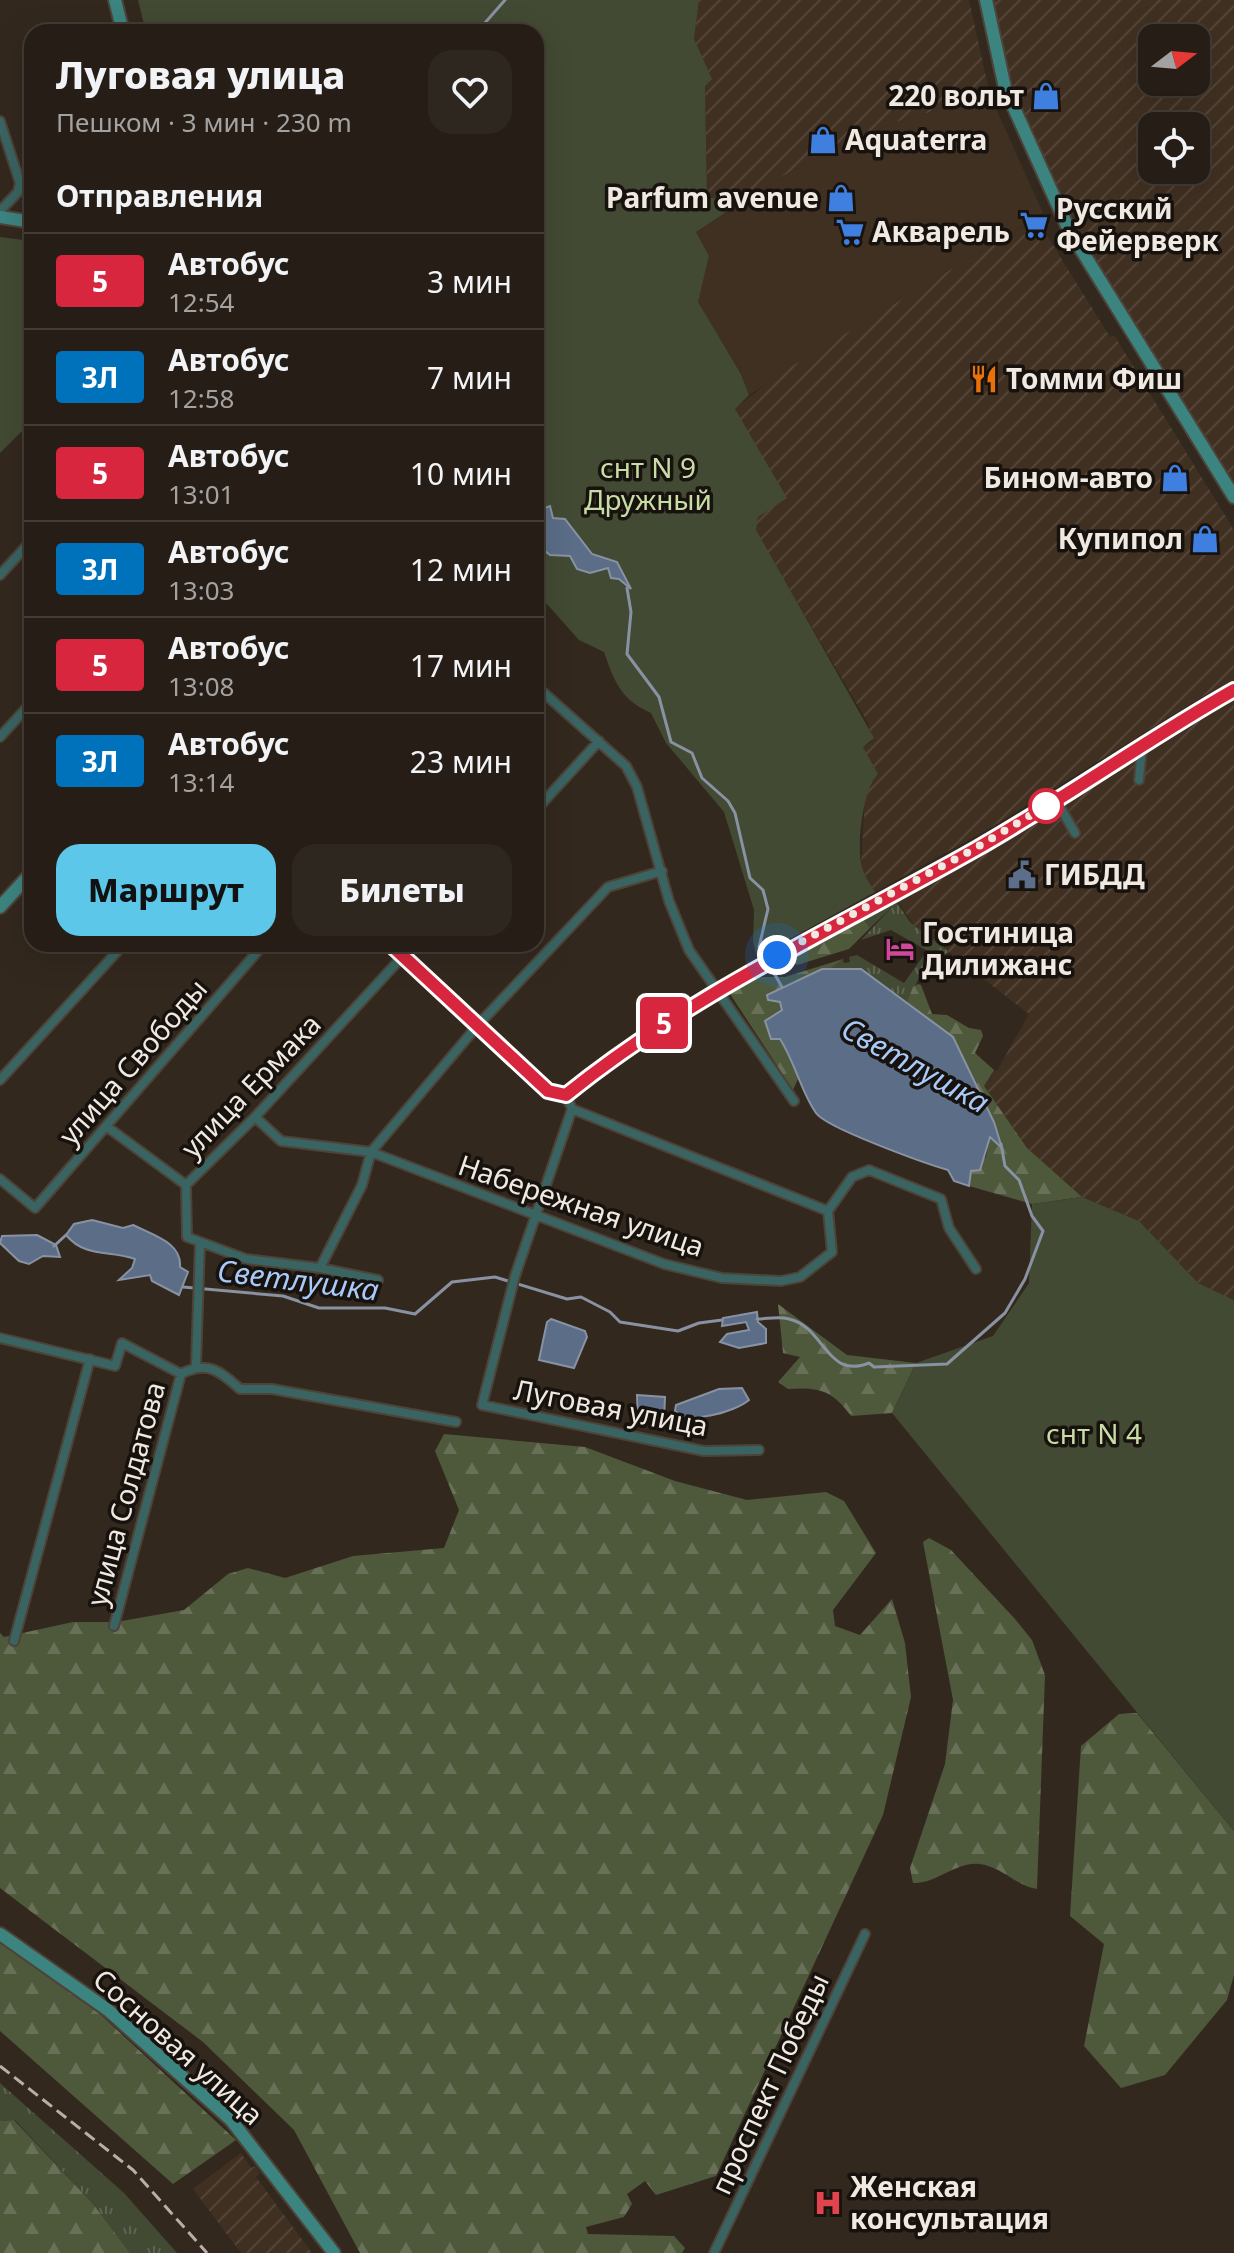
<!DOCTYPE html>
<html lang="ru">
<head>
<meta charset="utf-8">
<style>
	body { margin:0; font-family:"Noto Sans",sans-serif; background:#2e271f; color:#f1f3f6; height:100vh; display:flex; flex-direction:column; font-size:30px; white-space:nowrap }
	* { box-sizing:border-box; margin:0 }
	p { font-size:26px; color:#a4a2a1 }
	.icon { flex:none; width:44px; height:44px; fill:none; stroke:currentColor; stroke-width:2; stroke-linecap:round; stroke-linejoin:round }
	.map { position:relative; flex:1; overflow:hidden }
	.details { position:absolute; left:24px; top:24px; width:520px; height:928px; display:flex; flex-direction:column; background:#261e16; border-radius:24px; box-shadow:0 8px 32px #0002,0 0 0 2px #423c35 }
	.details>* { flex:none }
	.badge { padding:0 16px; border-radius:6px; font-size:28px; line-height:52px }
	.needle { width:52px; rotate:74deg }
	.tools { position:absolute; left:1138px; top:24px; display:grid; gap:16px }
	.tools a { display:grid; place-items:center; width:72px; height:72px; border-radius:16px; background:#261e16; box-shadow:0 8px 32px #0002,0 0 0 2px #423c35; font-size:40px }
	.you { position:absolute; width:40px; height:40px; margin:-20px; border:6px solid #fff; border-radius:50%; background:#1a73e8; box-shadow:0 0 0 12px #1a73e833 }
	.map>.badge { position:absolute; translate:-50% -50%; box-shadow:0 0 0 4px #fff }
	h2 { padding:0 32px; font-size:30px; line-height:72px }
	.round { display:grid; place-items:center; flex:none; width:84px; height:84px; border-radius:24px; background:#2e271f }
	.summary { display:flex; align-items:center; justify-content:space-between; height:136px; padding:0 32px }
	h1 { font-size:38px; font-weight:800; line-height:60px }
	.action { display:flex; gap:16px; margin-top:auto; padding:16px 32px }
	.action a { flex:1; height:92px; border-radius:24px; background:#5cc7e8; color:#111; font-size:32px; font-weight:800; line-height:92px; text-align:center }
	.action a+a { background:#2e271f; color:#f1f3f6 }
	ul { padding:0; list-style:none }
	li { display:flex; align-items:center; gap:24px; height:96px; padding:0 32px; border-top:2px solid #423c35 }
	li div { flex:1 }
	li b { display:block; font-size:30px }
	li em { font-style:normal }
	li .badge { min-width:88px; font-weight:700; text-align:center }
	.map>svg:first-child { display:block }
	.built { fill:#403022 }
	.industrial { fill:url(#industrial-furrows); fill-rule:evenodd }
	.grass { fill:url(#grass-tufts) }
	.forest { fill:url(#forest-firs) }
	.garden { fill:#424a33 }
	.water { fill:#5b6d87; stroke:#8892a2; stroke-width:2 }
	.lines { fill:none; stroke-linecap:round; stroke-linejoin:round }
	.stream { stroke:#8892a2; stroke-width:3 }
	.street-casing { stroke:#4d4339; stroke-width:12 }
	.secondary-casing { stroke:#4d4339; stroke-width:16 }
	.street { stroke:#396461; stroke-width:8 }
	.secondary { stroke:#3c8480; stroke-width:12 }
	.rail { stroke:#b8afa8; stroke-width:3; stroke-dasharray:12 6; stroke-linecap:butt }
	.line-casing { stroke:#fff; stroke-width:18 }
	.line { stroke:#d7263d; stroke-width:12 }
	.walk { stroke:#f0e9e2; stroke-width:8; stroke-dasharray:0 14.4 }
	.stop-dot { fill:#fff; stroke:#d7263d; stroke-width:4 }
	.labels { text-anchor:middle; stroke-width:7; stroke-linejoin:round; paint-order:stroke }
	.poi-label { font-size:28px; font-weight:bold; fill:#f0e9e2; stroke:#17120d; text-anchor:start }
	.park-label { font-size:28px; fill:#c8dca5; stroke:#17120d }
	.street-label { font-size:28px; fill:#f0e9e2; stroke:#17120d }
	.water-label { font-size:30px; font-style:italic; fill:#a8caf9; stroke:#17120d }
</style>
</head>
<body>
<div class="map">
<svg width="1234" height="2253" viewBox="0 0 1234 2253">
	<defs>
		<pattern id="industrial-furrows" width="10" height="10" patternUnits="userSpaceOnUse" patternTransform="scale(2)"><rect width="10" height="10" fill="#403022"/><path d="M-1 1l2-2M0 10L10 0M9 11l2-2" fill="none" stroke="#534437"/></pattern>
		<pattern id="grass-tufts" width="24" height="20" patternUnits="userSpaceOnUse" patternTransform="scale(2)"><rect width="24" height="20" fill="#424a33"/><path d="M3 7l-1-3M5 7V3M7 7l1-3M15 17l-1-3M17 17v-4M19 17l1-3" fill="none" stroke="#5e6450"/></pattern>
		<pattern id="forest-firs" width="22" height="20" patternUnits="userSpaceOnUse" patternTransform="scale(2)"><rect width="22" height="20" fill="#4e583b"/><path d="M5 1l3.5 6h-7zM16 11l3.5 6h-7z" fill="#687057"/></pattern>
	</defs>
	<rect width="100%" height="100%" fill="#33281e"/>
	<!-- built -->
	<path class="built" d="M990,95L1043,213L749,395L741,373L697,302L709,257L696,232L799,166L895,122Z"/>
	<!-- industrial -->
	<path class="industrial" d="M699,0H969L990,95L895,122L799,166L725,213L720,198L707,199L705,86L694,39Z
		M994,0H1234V486L1076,230L1012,88ZM1152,38H1196V82H1152ZM1152,126H1196V170H1152Z
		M1036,218L1110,337L1114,335L1234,530V681L1210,692L990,828L875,892L861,868L865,796L871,780L862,747L872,742L868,723L755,530L758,517L734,409L781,373Z
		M1234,700V1300L1198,1283L1139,1221L1082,1197L1027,1148L984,1086L994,1070L997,1071L1029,1014L914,925L896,899L998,843Z
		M241,2153L251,2168L255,2166L260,2173L256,2177L312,2253H241L193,2189Z"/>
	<!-- grass -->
	<path class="grass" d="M896,901L910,922L949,952L925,966L907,1002L861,969H830L843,959L844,963L850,962L849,957L857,955L904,983L924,955L931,958L933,954L891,930L861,940L893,906L870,928L864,920Z
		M0,2083L124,2193L177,2253H130L94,2205L15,2120L0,2121Z"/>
	<!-- forest -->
	<path class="forest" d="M864,920L870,928L849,949L797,965L790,960Z
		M843,959L830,969H822L785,987L780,1002L782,1010L765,1021L787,1050L799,1077L793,1090L730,994L757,977H785Z
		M918,984L921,985L932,1014L947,1015L969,1028L981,1030L983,1036L975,1053L994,1070L984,1086L1027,1148L1082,1197L1032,1204L969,1186L971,1171L986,1157L990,1137L1001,1144L953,1037L907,1002L913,987Z
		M778,1304L847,1355L916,1363L892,1413L851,1416C832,1390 819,1387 788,1389L778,1382L800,1357L783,1353Z
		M444,1434L585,1447L675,1481L747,1500L826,1492L844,1501L876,1553L833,1610L835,1626L860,1635L892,1599L905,1643L911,1697L883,1815L716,2176L656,2195L645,2181L627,2194L632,2204L624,2217L586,2227L588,2234L674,2236L685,2248L682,2253H360L294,2130L203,2042L0,1888V1633L4,1637L73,1622H116L184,1610L228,1574L248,1568L285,1578L353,1556L444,1548L459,1510L435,1451Z
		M929,1538L951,1550L1015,1619L1032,1640L1045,1675L1037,1889C1016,1886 1001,1866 979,1864C955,1862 937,1884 913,1883L910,1868L945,1764L953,1700L923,1542Z
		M1137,1713L1234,1831V1975L1227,2000L1165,2075L1121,2088L1084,2046L1104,1944L1070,1916L1081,1746L1119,1714Z
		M0,1942L101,2015L236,2140L173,2184L0,2031Z
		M14,2120L94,2205L130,2253H0V2121Z"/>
	<!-- garden -->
	<path class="garden" d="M138,0H699L694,39L712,79L705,86L707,198H721L725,213L696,232L709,256L698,302L741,374L749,395L735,409L787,498L758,517L756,530L874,738L863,747L878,774C863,787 855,851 863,870C865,877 871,885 875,892L757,957L753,942L754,910L724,812L666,743L651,713C621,700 614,681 604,652L579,640L547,604L536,602V32H146Z
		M0,237L32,241V421L0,453Z
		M1082,1197L1139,1221L1198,1283L1234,1300V1831L892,1413L916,1363L993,1336L1029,1283L1032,1204Z"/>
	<!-- water -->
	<path class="water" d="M550,506L553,518L565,519L592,554L617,562L631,589L619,579L611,578L608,568L590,573L577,569L570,556L550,555L536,544V511Z
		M822,969H861L953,1037L994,1122L1002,1148L990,1137L980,1170L971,1171L969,1186L954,1181L948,1170C927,1164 826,1128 816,1113C801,1092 795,1062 780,1039H771L765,1021L782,1010L780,1002L768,1000L767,995Z
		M92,1220L123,1228L133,1225C155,1236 182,1243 180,1267L188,1272L179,1295L152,1281L150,1275L119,1280L132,1268L135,1259C110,1250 85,1258 66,1235L74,1224Z
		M37,1235L56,1245L60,1257L43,1256L29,1264L19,1261L0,1243L2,1236Z
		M757,1312L758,1322L766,1329V1343L739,1348L720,1342L727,1334L749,1330L746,1322L722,1326L723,1318Z
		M551,1319L585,1331L587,1337L574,1368L539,1360L547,1322Z
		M742,1388L749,1400C735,1412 688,1425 675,1411L676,1405L719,1389Z
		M637,1395L665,1397L664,1420L638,1422Z"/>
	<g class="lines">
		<!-- stream -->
		<path class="stream" d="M477,32L505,0
			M627,588L631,612L627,654L659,697L671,742L692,753L702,778L728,801L735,813L750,878L763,890L768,909L759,947L782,987
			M54,1246L66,1235
			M183,1287L283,1296L319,1308H385L415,1314L452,1282L495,1277L567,1299L581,1297L610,1312L620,1322L678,1331L699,1323L722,1320
			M757,1319C767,1319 779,1316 789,1319C825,1327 826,1380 869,1363L874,1367L947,1364L1005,1313L1025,1279L1043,1231L1032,1216L1019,1180L1005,1166L1001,1144"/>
		<defs>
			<path id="street" d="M0,121L20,183L18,192L0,211
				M20,183L32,191
				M0,575L32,540
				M536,686L626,766L637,787L669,901L689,950L794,1101
				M0,737L32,702
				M1139,780L1142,746
				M1056,800L1075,833
				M536,810L599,741
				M390,944L548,1091L566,1095
				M0,1080L124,944
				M566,1095C692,993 836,927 976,849C1064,799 1146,739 1234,690
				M566,1095L572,1109L515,1276L482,1405L704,1451L759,1450
				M572,1109L828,1211
				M255,1117L281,1141L371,1152L664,1264L722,1278L781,1281L800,1277L832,1252L828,1211L852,1177L869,1170L941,1199L949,1228L976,1269
				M106,1126L186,1185L255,1117L414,944
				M0,1179L35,1208L264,944
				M186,1185L187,1237L246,1259L320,1268
				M378,1280L320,1268L362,1185L371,1152L478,1025L608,887L662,871
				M0,1338L115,1366L122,1343L181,1374C207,1360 220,1371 240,1389H272L456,1422
				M196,1366L200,1242
				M114,1626L181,1374
				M14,1641L90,1359
				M714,2253L865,1934"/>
			<path id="secondary" d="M115,0L123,32
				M986,0L1005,88L1069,230L1234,497
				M0,217L32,222
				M0,907L32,872
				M0,1934L108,2010L231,2120L334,2253"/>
		</defs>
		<!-- street casing -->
		<use href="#street" class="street-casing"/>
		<!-- secondary casing -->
		<use href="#secondary" class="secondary-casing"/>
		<!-- street -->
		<use href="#street" class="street"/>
		<!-- secondary -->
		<use href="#secondary" class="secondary"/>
		<!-- rail -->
		<path class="rail" d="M0,2066L133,2170L207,2253"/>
	</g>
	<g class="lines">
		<defs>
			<path id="line" d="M390,944L548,1091L566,1095C692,993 837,928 976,849C1064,799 1146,740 1234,690"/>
		</defs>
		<!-- line casing -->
		<use href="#line" class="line-casing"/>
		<!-- line -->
		<use href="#line" class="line"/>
		<!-- walk -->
		<path class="walk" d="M777,955L974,849L1046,806"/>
	</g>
	<!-- icons -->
	<defs>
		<symbol id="shop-bare" viewBox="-9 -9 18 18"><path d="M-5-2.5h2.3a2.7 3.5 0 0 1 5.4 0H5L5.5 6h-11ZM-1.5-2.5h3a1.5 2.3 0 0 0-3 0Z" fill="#3f7fe0" stroke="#17120d" stroke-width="2.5" paint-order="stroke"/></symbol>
		<symbol id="supermarket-bare" viewBox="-9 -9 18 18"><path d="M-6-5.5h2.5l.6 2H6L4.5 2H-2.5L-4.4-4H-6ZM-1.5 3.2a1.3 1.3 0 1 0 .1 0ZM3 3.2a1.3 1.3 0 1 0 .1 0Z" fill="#3f7fe0" stroke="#17120d" stroke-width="2.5" paint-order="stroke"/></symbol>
		<symbol id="restaurant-bare" viewBox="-9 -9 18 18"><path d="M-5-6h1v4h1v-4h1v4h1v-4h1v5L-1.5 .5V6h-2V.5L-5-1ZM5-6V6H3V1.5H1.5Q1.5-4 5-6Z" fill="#e8710a" stroke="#17120d" stroke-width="2.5" paint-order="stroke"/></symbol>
		<symbol id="civic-bare" viewBox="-9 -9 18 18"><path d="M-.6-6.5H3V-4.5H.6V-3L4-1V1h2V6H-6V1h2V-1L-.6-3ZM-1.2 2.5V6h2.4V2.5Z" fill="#5c6f8a" stroke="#17120d" stroke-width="2.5" paint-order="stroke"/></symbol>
		<symbol id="hotel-bare" viewBox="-9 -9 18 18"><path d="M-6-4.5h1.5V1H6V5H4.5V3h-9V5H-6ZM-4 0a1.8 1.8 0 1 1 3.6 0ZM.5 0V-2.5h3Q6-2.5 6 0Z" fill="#d1479c" stroke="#17120d" stroke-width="2.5" paint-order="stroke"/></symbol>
		<symbol id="hospital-bare" viewBox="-9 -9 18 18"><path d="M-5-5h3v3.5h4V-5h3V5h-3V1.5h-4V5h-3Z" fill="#e0444e" stroke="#17120d" stroke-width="2.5" paint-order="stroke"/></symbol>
	</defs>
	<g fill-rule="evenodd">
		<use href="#shop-bare" x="1026" y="76" width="40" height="40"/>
		<use href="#shop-bare" x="803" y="120" width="40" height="40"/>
		<use href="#shop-bare" x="821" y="178" width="40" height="40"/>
		<use href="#supermarket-bare" x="1014" y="205" width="40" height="40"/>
		<use href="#supermarket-bare" x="830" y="212" width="40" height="40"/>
		<use href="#restaurant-bare" x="964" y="359" width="40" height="40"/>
		<use href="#shop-bare" x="1155" y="458" width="40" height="40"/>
		<use href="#shop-bare" x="1185" y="519" width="40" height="40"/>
		<use href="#civic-bare" x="1002" y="855" width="40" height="40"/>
		<use href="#hotel-bare" x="880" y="929" width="40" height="40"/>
		<use href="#hospital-bare" x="808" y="2183" width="40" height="40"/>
	</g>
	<!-- markers -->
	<circle class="stop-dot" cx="1046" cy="806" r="16"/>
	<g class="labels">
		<!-- poi labels -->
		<g class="poi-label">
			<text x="1024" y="106" text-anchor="end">220 вольт</text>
			<text x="845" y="150">Aquaterra</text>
			<text x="819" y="208" text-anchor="end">Parfum avenue</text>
			<text x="1056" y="219">Русский<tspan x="1056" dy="32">Фейерверк</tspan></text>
			<text x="872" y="242">Акварель</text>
			<text x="1006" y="389">Томми Фиш</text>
			<text x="1153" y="488" text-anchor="end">Бином-авто</text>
			<text x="1183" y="549" text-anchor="end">Купипол</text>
			<text x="1044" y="885">ГИБДД</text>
			<text x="922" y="943">Гостиница<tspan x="922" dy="32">Дилижанс</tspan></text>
			<text x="850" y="2197">Женская<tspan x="850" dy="32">консультация</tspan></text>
		</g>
		<!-- park labels -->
		<g class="park-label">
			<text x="648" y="478">снт N 9<tspan x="648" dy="32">Дружный</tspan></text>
			<text x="1094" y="1444">снт N 4</text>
		</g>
		<!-- street labels -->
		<g class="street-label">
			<text transform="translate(133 1062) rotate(-49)" y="10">улица Свободы</text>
			<text transform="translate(251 1086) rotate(-46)" y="10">улица Ермака</text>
			<text transform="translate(581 1206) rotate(19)" y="10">Набережная улица</text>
			<text transform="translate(611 1408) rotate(11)" y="10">Луговая улица</text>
			<text transform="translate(126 1494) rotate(-75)" y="10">улица Солдатова</text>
			<text transform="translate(178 2047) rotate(42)" y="10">Сосновая улица</text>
			<text transform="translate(770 2084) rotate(-65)" y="10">проспект Победы</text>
		</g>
		<!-- water labels -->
		<g class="water-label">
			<text transform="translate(915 1066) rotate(29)" y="10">Светлушка</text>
			<text transform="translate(298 1281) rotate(7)" y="10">Светлушка</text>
		</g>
	</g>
</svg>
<div class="tools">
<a><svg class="needle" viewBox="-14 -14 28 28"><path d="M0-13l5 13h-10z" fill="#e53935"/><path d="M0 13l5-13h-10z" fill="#a4a2a1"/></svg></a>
<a><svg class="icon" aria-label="locate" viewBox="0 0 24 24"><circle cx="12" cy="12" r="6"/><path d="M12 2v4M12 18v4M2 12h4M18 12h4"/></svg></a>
</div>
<div class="you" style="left:777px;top:955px"></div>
<b class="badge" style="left:664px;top:1023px;background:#d7263d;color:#fff">5</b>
<section class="details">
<div class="summary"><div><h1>Луговая улица</h1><p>Пешком · 3 мин · 230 m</p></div><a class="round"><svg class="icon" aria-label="heart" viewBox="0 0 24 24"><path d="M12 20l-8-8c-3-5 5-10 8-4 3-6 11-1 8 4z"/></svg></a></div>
<h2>Отправления</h2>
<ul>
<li><span class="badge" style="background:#d7263d;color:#fff">5</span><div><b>Автобус</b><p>12:54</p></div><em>3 мин</em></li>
<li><span class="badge" style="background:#0072bc;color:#fff">3Л</span><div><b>Автобус</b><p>12:58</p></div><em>7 мин</em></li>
<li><span class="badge" style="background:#d7263d;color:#fff">5</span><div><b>Автобус</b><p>13:01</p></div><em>10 мин</em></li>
<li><span class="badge" style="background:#0072bc;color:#fff">3Л</span><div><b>Автобус</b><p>13:03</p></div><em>12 мин</em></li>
<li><span class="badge" style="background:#d7263d;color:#fff">5</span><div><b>Автобус</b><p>13:08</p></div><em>17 мин</em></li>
<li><span class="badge" style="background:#0072bc;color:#fff">3Л</span><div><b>Автобус</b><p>13:14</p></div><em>23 мин</em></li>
</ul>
<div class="action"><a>Маршрут</a><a>Билеты</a></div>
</section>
</div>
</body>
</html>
